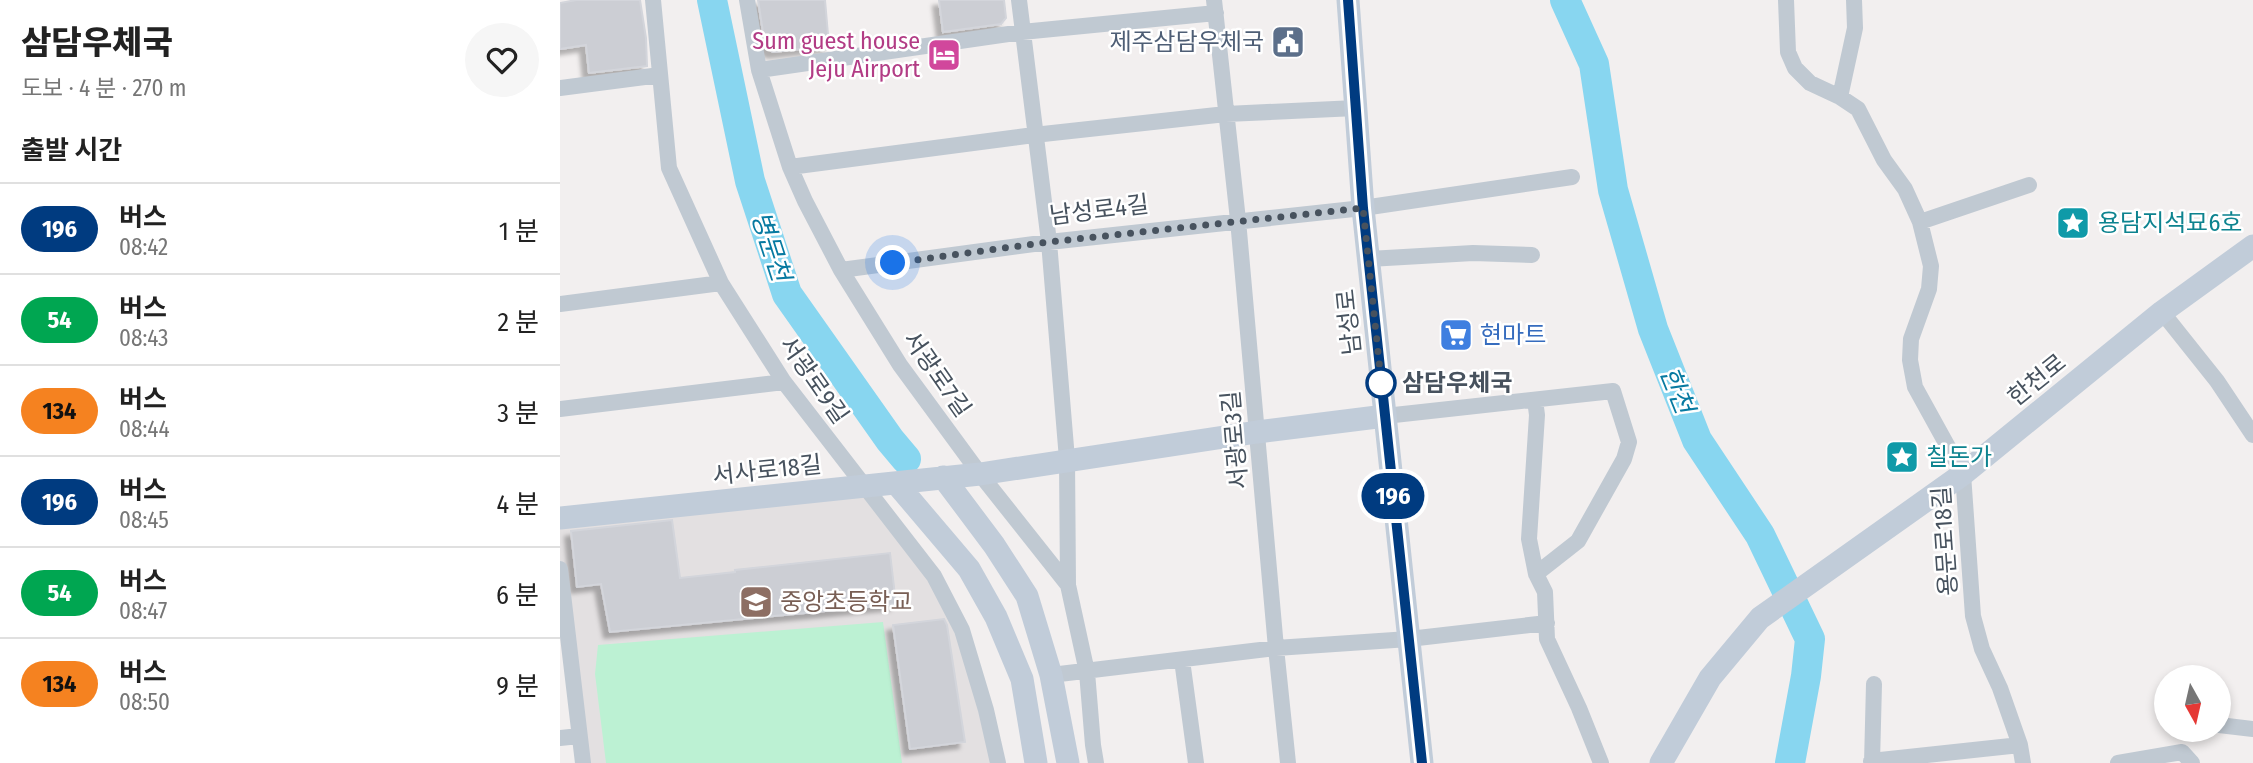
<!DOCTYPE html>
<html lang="ko">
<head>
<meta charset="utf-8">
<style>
	body { margin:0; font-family:"Fira Sans Condensed","Noto Sans KR",sans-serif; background:#f6f6f6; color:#222; height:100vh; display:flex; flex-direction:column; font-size:26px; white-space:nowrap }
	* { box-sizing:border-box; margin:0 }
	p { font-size:23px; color:#767676 }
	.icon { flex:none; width:38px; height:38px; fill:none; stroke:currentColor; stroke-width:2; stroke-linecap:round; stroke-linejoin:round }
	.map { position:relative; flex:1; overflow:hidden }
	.drawer { display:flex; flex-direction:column; background:#fff; width:560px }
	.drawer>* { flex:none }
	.badge { padding:0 14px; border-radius:23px; font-size:24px; line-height:46px }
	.needle { width:46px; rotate:172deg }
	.controls { position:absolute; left:1594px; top:665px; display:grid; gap:14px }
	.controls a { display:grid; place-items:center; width:77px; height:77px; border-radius:50%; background:#fff; box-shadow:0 4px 10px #0003; font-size:35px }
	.you { position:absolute; width:35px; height:35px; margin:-18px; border:5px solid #fff; border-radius:50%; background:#1a73e8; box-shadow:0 0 0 10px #1a73e833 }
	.map>.badge { position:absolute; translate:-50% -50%; box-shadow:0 0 0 4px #fff }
	h2 { padding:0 21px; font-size:26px; line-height:63px }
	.round { display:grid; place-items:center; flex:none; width:74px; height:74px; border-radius:37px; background:#f6f6f6 }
	.summary { display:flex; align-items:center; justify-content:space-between; height:119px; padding:0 21px }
	h1 { font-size:33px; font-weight:800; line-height:52px }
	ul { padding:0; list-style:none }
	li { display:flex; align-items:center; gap:21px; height:91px; padding:0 21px; border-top:2px solid #e0e0e0 }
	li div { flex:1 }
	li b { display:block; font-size:26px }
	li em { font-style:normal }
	li .badge { min-width:77px; font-weight:700; text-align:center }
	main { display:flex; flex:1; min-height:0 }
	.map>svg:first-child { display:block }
	.education { fill:#e3e0e1 }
	.green { fill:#bcf1d3 }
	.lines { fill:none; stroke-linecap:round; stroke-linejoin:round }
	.river { stroke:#88d6f0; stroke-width:30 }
	.building { fill:#ccced4; stroke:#d3d5db; stroke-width:2; filter:url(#shadow) }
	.street { stroke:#c0c9d2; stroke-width:16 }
	.secondary { stroke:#c1ccd9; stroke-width:23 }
	.line-casing { stroke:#fff; stroke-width:16 }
	.line { stroke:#003b80; stroke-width:10 }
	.walk { stroke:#47525e; stroke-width:7; stroke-dasharray:0 12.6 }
	.stop-dot { fill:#fff; stroke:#003b80; stroke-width:3.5 }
	.labels { text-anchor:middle; stroke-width:5; stroke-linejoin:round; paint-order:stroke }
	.hotel-label { font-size:24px; fill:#b23c85; stroke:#fff; text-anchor:end }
	.service-label { font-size:24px; fill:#4e5e75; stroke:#fff; text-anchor:end }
	.street-label { font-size:24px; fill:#47525e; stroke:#fff }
	.culture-label { font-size:24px; fill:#0d838f; stroke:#fff; text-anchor:start }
	.shop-label { font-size:24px; fill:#366cbe; stroke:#fff; text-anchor:start }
	.stop-label { font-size:24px; font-weight:bold; fill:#47525e; stroke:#fff; text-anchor:start }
	.education-label { font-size:24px; fill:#785e54; stroke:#fff; text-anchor:start }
	.water-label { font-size:26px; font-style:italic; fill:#077aa1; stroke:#fff }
</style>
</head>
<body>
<main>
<section class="drawer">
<div class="summary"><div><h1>삼담우체국</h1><p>도보 · 4 분 · 270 m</p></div><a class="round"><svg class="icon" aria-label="heart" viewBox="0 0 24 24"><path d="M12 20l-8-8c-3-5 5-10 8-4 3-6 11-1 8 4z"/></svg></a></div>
<h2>출발 시간</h2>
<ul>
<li><span class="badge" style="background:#003b80;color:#fff">196</span><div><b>버스</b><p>08:42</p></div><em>1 분</em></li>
<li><span class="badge" style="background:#00a651;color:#fff">54</span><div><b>버스</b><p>08:43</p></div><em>2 분</em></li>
<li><span class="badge" style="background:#f58220;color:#111">134</span><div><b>버스</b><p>08:44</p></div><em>3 분</em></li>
<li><span class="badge" style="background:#003b80;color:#fff">196</span><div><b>버스</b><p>08:45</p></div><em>4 분</em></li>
<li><span class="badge" style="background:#00a651;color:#fff">54</span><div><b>버스</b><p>08:47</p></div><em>6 분</em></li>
<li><span class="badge" style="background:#f58220;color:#111">134</span><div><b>버스</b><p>08:50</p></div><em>9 분</em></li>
</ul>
</section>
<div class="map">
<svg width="1693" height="763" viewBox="0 0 1693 763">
	<defs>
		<filter id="shadow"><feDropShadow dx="-6" dy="6" stdDeviation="2" flood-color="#0004"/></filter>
	</defs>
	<rect width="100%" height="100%" fill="#f2efef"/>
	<!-- education -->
	<path class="education" d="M303,486L402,630L438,763H23L0,570V518Z"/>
	<!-- green -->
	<path class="green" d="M323,622L342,763H46L35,674L38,645Z"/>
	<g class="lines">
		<!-- river -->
		<path class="river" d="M152,0L190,181L227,294L330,440L346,459
			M1005,0L1034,64L1053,190L1093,329L1137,440L1200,535L1250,639L1246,676L1230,763"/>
	</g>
	<!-- building -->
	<path class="building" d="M16,0H80L86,38L87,66L29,73L26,45L0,49V3Z
		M198,0H265L269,46L213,52L210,50L205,45Z
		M379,0H444L446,18L441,24L383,32Z
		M112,520L120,578L175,572V570L330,553L336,604L50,632L41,584L17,587L11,531Z
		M384,619L387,625L405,742L350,749L333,625Z"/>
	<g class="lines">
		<!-- street -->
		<path class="street" d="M93,0L109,168L161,283L224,382L374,576L402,630L426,710L438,763
			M187,0L199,70L230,167L245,201L281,270L340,365L420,474L508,585L527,672L533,745L536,763
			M459,0L489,242L507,459L508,585
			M654,0L678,220L716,648L728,763
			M1226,0L1228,52L1235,68L1250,83L1280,97L1298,109L1324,160L1345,189L1360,222L1371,266L1369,289L1351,339L1350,360L1355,387L1403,474L1413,616L1422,649L1440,688L1460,745L1463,763
			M199,70L462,32L656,13
			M0,88L100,75
			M1280,97L1295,28L1294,0
			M230,167L474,135L666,114L796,108
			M1360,222L1469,185
			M809,259L913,253L972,255
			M281,270L489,242L803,208L1012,177
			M0,304L161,283
			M1602,312L1657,381L1693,435
			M975,400L977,415L969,539L976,574L985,592L987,639L1019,708L1041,763
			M0,409L224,382
			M825,416L1053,391L1069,442L1064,459L1018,541L976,574
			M0,569L23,763
			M622,660L636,763
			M491,675L716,648L849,639L987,623
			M1659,725L1693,729
			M0,738L19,736
			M1311,761L1460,745
			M1312,763L1314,684
			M1558,763L1622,752L1632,763"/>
		<!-- secondary -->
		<path class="secondary" d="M788,0L803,208L862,763
			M383,477L434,545L467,596L491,675L508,763
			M336,483L409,569L436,617L462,679L476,763
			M0,518L420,474L697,432L825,416
			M1101,763L1150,678L1200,618L1403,474L1602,312L1693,246"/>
	</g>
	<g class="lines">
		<defs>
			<path id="line" d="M788,0L803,208L862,763"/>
		</defs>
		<!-- line casing -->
		<use href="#line" class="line-casing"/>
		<!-- line -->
		<use href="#line" class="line"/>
		<!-- walk -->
		<path class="walk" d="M333,263L489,242L803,208L822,390L821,383"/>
	</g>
	<!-- icons -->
	<defs>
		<symbol id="civic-square" viewBox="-11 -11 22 22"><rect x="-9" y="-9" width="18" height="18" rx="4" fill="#5c6f8a" stroke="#fff"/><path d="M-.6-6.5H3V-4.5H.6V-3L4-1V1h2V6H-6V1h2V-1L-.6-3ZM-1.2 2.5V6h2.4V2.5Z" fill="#fff"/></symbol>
		<symbol id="hotel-square" viewBox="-11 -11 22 22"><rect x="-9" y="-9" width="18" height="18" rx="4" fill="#d1479c" stroke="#fff"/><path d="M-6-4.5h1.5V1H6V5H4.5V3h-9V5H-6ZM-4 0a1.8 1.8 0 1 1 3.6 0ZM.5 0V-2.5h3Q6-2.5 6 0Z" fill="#fff"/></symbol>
		<symbol id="sight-square" viewBox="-11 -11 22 22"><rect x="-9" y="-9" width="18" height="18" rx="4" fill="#0f9aa8" stroke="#fff"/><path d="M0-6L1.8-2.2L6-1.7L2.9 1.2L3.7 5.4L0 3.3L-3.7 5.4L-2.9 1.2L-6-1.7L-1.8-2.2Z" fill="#fff"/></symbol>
		<symbol id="supermarket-square" viewBox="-11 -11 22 22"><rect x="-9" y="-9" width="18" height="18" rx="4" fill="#3f7fe0" stroke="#fff"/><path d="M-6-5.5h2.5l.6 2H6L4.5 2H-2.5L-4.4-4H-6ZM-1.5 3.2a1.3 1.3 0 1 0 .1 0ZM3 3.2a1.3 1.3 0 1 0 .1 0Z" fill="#fff"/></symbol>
		<symbol id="school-square" viewBox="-11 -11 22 22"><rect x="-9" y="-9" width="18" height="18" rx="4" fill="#8d6e63" stroke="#fff"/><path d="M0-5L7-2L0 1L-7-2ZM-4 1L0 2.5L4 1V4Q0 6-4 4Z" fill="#fff"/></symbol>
	</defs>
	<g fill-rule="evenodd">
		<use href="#civic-square" x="709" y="23" width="38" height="38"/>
		<use href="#hotel-square" x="365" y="36" width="38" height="38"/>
		<use href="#sight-square" x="1494" y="204" width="38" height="38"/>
		<use href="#supermarket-square" x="877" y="316" width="38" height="38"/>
		<use href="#sight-square" x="1323" y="438" width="38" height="38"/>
		<use href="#school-square" x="177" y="583" width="38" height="38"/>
	</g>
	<!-- markers -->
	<circle class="stop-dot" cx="821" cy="383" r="14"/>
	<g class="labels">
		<!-- hotel labels -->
		<g class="hotel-label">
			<text x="360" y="49">Sum guest house<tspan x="360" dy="28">Jeju Airport</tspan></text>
		</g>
		<!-- service labels -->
		<g class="service-label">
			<text x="704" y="50">제주삼담우체국</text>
		</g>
		<!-- street labels -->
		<g class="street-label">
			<text transform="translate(539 210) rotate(-7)" y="8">남성로4길</text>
			<text transform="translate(789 322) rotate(-96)" y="8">남성로</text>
			<text transform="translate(377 374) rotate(55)" y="8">서광로7길</text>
			<text transform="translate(254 380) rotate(55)" y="8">서광로9길</text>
			<text transform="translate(1477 380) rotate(-39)" y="8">한천로</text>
			<text transform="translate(675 440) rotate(-95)" y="8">서광로3길</text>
			<text transform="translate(207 470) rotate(-6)" y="8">서사로18길</text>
			<text transform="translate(1385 541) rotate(-94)" y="8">용문로18길</text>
		</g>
		<!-- culture labels -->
		<g class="culture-label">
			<text x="1538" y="231">용담지석묘6호</text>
			<text x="1366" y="465">칠돈가</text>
		</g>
		<!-- shop labels -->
		<g class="shop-label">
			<text x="920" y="343">현마트</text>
		</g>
		<!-- stop labels -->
		<g class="stop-label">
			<text x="842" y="391">삼담우체국</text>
		</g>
		<!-- education labels -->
		<g class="education-label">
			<text x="220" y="610">중앙초등학교</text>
		</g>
		<!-- water labels -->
		<g class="water-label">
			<text transform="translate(211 246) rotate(72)" y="9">병문천</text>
			<text transform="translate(1117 390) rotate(68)" y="9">한천</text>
		</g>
	</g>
</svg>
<div class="controls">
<a><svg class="needle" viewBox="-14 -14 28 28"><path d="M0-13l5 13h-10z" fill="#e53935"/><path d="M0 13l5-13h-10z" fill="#767676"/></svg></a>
</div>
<div class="you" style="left:333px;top:263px"></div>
<b class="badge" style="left:833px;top:496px;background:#003b80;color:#fff">196</b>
</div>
</main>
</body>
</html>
